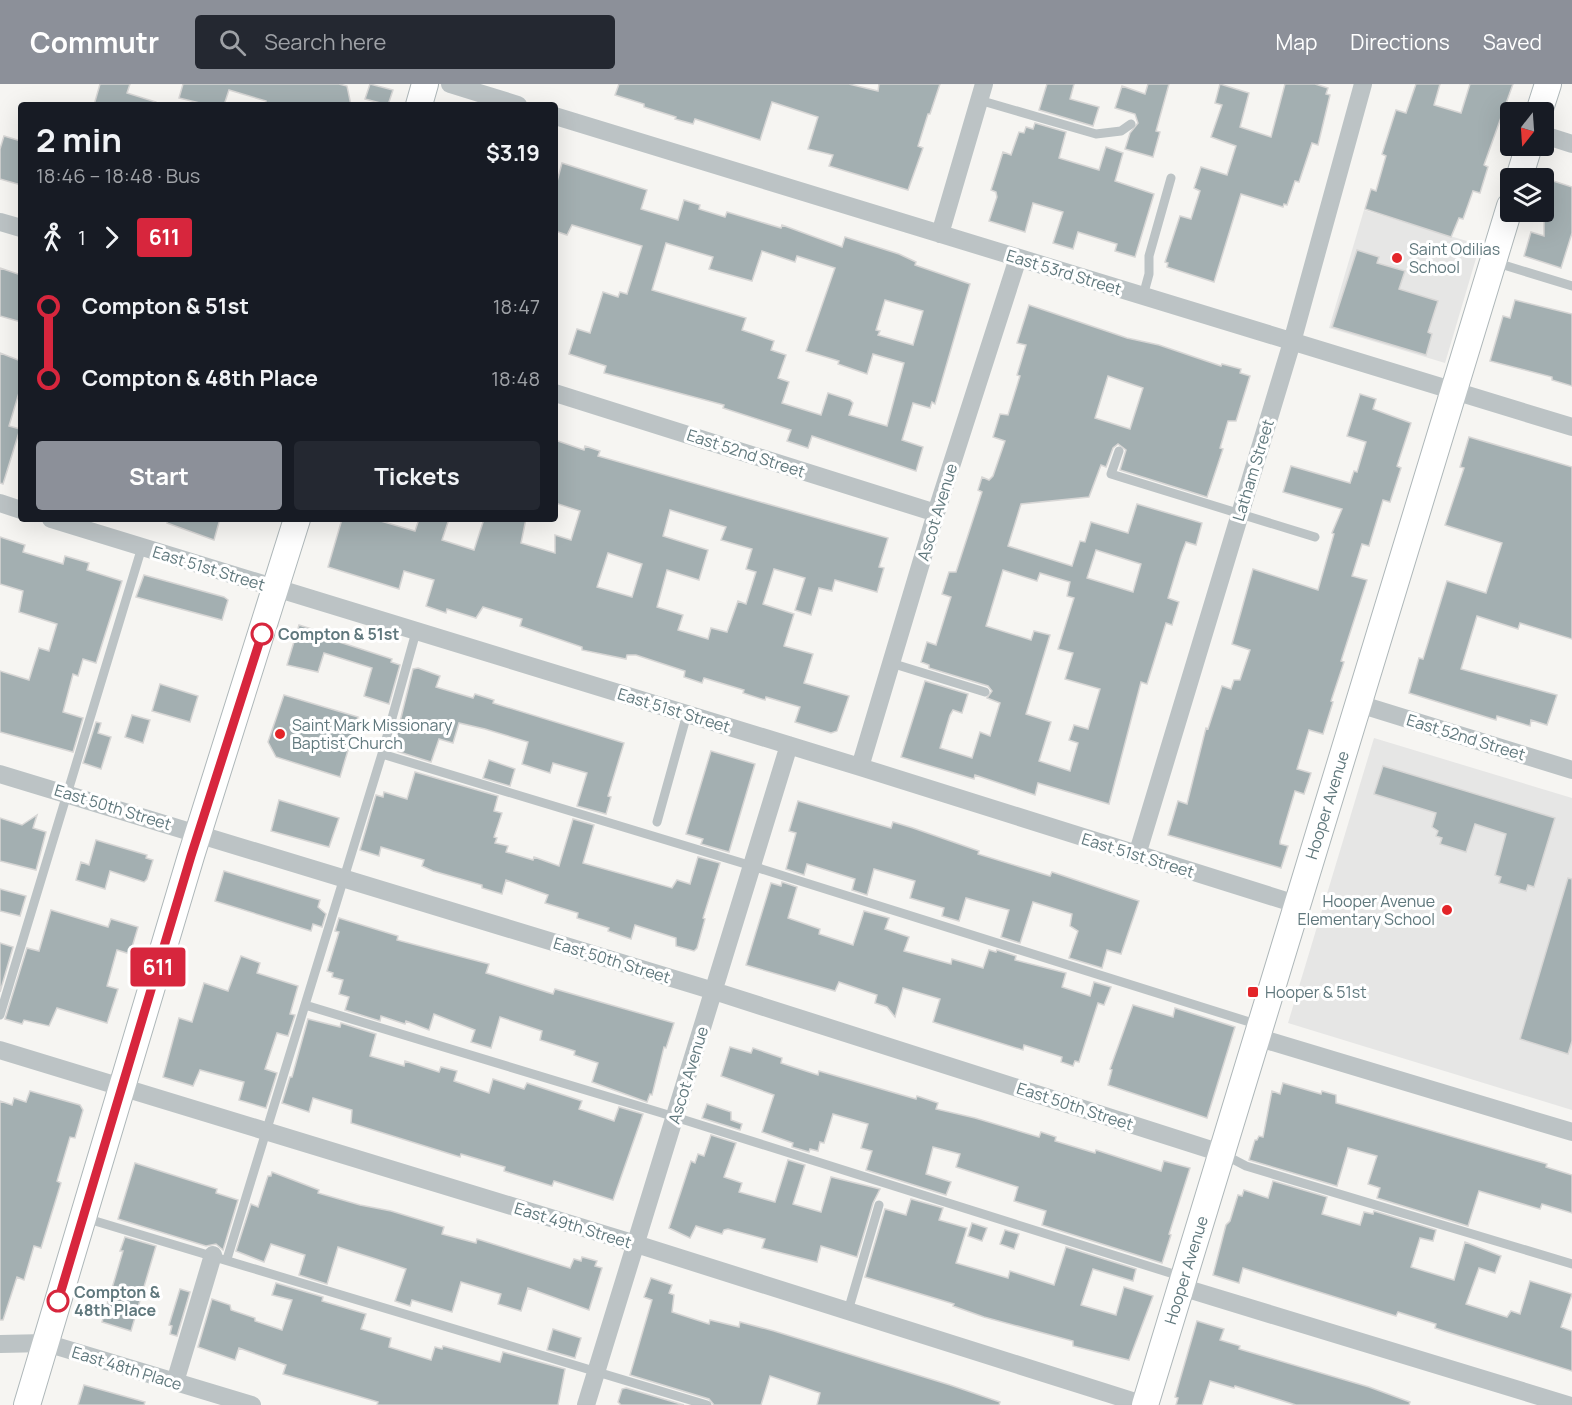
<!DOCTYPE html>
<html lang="en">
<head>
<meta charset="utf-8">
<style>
	body { margin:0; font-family:Manrope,sans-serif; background:#242831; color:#f1f3f6; height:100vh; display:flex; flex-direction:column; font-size:22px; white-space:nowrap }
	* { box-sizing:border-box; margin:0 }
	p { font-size:20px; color:#9ea1a6 }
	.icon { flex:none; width:33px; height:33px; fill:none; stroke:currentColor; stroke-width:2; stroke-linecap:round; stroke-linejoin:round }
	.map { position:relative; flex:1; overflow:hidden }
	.details { position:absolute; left:18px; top:18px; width:540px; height:420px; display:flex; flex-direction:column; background:#171b24; border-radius:6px; box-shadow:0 6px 24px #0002 }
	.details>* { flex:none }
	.badge { padding:0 12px; border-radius:4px; font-size:21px; line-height:39px }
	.needle { width:39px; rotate:197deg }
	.tools { position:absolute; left:1500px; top:18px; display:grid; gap:12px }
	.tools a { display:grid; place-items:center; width:54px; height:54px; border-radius:6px; background:#171b24; box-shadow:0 6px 24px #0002; font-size:30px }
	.map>.badge { position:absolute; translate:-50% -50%; box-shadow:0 0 0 3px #fff }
	.legs { display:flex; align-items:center; gap:9px; height:66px; padding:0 18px; font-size:20px }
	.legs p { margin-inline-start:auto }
	.head { display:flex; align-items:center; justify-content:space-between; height:102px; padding:0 18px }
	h1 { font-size:33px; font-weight:700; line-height:45px }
	.cta { display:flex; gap:12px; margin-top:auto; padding:12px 18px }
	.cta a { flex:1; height:69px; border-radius:6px; background:#8c9099; color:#fff; font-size:24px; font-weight:700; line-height:69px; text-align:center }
	.cta a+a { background:#242831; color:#f1f3f6 }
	ul { padding:0 18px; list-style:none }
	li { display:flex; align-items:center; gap:21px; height:72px; font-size:22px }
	li i { display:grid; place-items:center; width:9px; height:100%; margin:0 8px; background:currentColor }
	li i::after { content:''; width:15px; height:15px; margin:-8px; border:4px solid; border-radius:50%; background:#171b24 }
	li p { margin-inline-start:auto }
	li:first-child i { background:linear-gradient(#0000 50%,currentColor 0) }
	li:last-child i { background:linear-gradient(currentColor 50%,#0000 0) }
	header { display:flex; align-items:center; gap:36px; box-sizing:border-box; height:84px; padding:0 30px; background:#8c9099; color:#fff }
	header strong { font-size:28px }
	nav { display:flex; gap:33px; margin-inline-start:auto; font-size:21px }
	.search { width:420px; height:54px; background:#242831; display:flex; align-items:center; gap:15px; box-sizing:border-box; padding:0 21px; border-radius:6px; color:#9ea1a6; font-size:22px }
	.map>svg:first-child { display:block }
	.built { fill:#e6e6e5 }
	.building { fill:#a3afb1; stroke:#d7d6d5; stroke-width:1.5; fill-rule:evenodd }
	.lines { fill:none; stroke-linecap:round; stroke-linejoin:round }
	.secondary-casing { stroke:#aeb7b9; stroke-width:28 }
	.lane { stroke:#bcc3c5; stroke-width:9 }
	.street { stroke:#bcc3c5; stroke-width:18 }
	.secondary { stroke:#fff; stroke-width:26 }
	.line-1-casing { stroke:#fff; stroke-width:14 }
	.line-1 { stroke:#d7263d; stroke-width:9 }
	.poi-dot { fill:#e32529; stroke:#fff; stroke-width:2 }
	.stop-1-dot { fill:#fff; stroke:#d7263d; stroke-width:3 }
	.labels { text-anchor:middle; stroke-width:6; stroke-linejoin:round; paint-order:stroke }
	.poi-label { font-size:16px; fill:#60787d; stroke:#fff; text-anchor:start }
	.street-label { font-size:16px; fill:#60787d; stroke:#fff }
	.stop-label { font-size:16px; font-weight:bold; fill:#60787d; stroke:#fff; text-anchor:start }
</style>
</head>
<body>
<header>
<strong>Commutr</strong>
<div class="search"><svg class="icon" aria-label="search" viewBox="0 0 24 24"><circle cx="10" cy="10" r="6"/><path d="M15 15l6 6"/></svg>Search here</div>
<nav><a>Map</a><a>Directions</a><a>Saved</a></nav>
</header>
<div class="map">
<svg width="1572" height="1321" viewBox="0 0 1572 1321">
	<rect width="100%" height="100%" fill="#f6f5f2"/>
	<!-- built -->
	<path class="built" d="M1364,126L1480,161L1445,279L1329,244Z
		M1374,654L1572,714V1026L1288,939Z"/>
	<!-- building -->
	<path class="building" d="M100,0H130L127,9L156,18V21H94Z
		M183,0H339L347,2L351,21H265L266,17L229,6L224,21H208L179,14Z
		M370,0L393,6L388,21L365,15Z
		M619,0H849L878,7L879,0H940L930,30H928L918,62L923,64L908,106L829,82L833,71L808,65L818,33L772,18L760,56L695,35L693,40L675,35L676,33L644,23V20L615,11Z
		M1047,0H1074L1070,15L1099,23L1093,42L1039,26Z
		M1148,0H1169L1156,47L1160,48L1153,73L1125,65L1130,49L1138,39L1135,30L1115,24L1122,2L1145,10Z
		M1220,0L1249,9L1240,43L1271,53L1285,0H1315L1328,4L1326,10L1330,11L1318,61L1312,59L1299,98L1295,97L1287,121L1284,120L1283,123L1241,110L1214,198L1167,183L1168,179L1165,178L1180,132L1191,135L1200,107L1194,104L1201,83L1227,91L1236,62L1211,53L1222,21L1215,19Z
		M1416,0H1440L1434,21L1461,29L1470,0H1513L1484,81L1488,83L1480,109L1473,107L1463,135L1459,134L1451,153L1365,125L1371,105L1376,107L1386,72L1382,70L1396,26L1406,29Z
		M1035,39L1066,48L1059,74L1099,86L1106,63L1123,69L1115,97L1154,110L1135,173L1115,167L1117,160L1078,148L1073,165L1053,159L1063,128L1033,119L1025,148L989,137L997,113L996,108L991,106L1003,68L1011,71L1019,48L1024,49L1026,43L1033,45Z
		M4,52L21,57V101L0,95V65Z
		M562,79L647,106L641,125L678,136L684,116L700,121L699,125L725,133L727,128L781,144L782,141L842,163L845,153L899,170L916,178L915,181L970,200L935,320L932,318L930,324L913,319L902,356L923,363L916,387L812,352L808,364L787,357L791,346L723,324L724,321L604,289L606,282L569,270L577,245L590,249L603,208L618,213L620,208L627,210L642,162L572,141L567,151L555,147V105ZM666,159L713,173L709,185L752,197L762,167L795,178L797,172L835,184L806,267L839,277L838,280L867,290L873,270L904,279L887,342L849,331L853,319L850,316L828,309L821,331L782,319L789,298L778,294L786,271L771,266L774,257L742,246L746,234L652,206ZM885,216L923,227L913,261L878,251L880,247L876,246Z
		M1544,94L1572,103V149L1561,184L1524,172L1531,148L1544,152Z
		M1357,166L1379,173L1377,179L1405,187L1399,205L1438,217L1428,248L1432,250L1426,271L1332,243Z
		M0,184L21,191V238L0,232Z
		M1515,216L1572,230V302L1552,296V293L1490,277L1503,232L1510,234Z
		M1029,221L1127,254L1159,261L1221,282L1222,280L1241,285L1240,289L1250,292L1236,337H1228L1220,364L1223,365L1207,413L1120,386L1126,366L1118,360L1113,364L1106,383L1101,381L1089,413L1021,420L1008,462L1072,482L1080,457L1085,458L1091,438L1128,449L1137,420L1202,439L1196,461L1186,458L1181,471L1168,514L1179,518L1172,541L1166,539L1147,600L1141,598L1109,720L1038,699L1035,711L975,691L974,695L901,673L925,597L968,610L962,629L953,626L950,631L940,664L972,674L980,648L990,652L1000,619L987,614L992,607L988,602L929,584V581L921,578L927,558L936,561L951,513L942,510L949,488H956L982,408L978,406L982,393L989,396L993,392L1005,357L993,353L1000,330L1008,331L1020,292L1017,291L1026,261L1017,259ZM1108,292L1143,304L1130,345L1095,334ZM1096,466L1141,480L1133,508L1087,494ZM1003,486L1037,497L1040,489L1070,498L1067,512L1074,514L1058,565L1073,569L1065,595L1100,605L1088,645L1074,641L1069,656L1078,659L1070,687L1039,677L1051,638L1026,630L1050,551L1034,547L1031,556L986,542Z
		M0,269L21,277V302L9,342L20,345L3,400L0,399Z
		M1360,310L1376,315L1373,325L1411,339L1397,382L1401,384L1390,418L1383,416L1369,462L1362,460L1352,492L1367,496L1341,577L1344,578L1331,617L1333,618L1323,650L1309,646L1297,685L1311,689L1304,710L1295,707L1280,757V760L1288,762L1281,784L1168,751L1178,717L1187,720L1206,644L1208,645L1222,602L1231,605L1234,596H1240L1250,566L1232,560L1253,485L1318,506L1334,450L1332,449L1342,425L1283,408L1291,382L1350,399L1354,387L1357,388L1366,358L1347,352Z
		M1469,353L1572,383V555L1520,539L1518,545L1477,532L1461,585L1557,611L1547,641L1531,636L1530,642L1497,632L1496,636L1409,609L1419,574L1423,575L1447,497L1486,509L1502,459L1445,441L1464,384L1460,383Z
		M555,356L584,366L585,362L600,367L598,372L888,454L879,483L884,484L877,508L835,496L832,507L819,504L811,531L795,526L805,494L774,485L763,520L794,530L784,562L813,570L804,599L849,612L837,647L831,649L795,638L800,623L766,613L765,616L743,609L744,606L704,594L702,599L684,593L685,587L636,571H627L626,575L582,566V563L520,542L522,535L483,523L476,534L447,525L446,529L426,522L434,496L404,487L399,505L328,483L342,435H374L415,447L419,435H449L442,456L474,466L484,435H526L521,459L555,469V451L571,456L580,427L555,419ZM670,426L726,443L721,456L752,465L746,485L756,488L746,520L738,517L727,548L711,544L708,555L678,546L683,531L657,523L667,486L699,496L708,466L663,452ZM608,469L642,480L632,513L597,503Z
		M168,435H220L214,456L167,439Z
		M0,453L25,461L23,468L63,480L65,472L89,479L87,486L122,497L96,579L83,575L78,592L73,590L63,628L83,634L73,668L0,648V587L29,596L39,564L49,567L57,540L19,528L23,507L0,500Z
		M144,491L224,513L228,516L222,536L136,513Z
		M299,541L334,552L333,556L392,575L391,578L400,581L389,620L364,612L372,584L324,569L318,588L287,581Z
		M418,584L440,592L436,603L473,614L475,610L494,616L493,619L624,659L608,712L611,713L606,730L577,722L587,689L553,679L550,689L522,680L528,658L485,645L459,639L453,659L439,655L431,678L393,666L413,585Z
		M160,600L198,612L190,638L152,627Z
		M284,611L358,633L340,693L276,673L268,658Z
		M132,631L150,636L143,659L125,653Z
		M96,638L101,639L98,649L111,653L101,685L83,679Z
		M711,667L755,680L729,768L701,760L703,755L686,750Z
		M489,676L515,685L510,702L483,694Z
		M1383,682L1555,734L1534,803L1528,801L1526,807L1499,799L1501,793L1495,791L1506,750L1475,740L1466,768L1440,760L1442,754L1436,752L1438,747L1432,743L1436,729L1374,710Z
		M415,688L498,712L494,727L502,729L494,753L497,754L495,759L508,762L506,768L533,776L534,773L559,782L573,735L594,741L583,779L672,804L677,796L690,800L698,773L720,779L703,834L705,835L697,864L694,867L676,862V854L635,841L631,855L608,847L609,844L577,834L578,829L545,819L548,811L506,796L502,810L482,804V801L433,787L422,782L424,776L381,763L379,772L360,766L376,711L383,713L384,708L407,715Z
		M279,716L339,734L329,763L271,747Z
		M798,717L891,744L893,738L913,744L979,767L978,770L1050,792L1052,788L1139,817L1121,870L1107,866L1102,884L1069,874L1078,847L1070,842L1072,830L1033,818L1020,859L1001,853L1009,826L966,814L959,837L942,832L944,824L910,814L915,797L874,785L867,811L852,806L855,795L807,780L804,791L786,785L796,749L789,747Z
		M37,731L33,744L46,748L36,786L0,777V734L22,741Z
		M96,756L147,771L146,774L153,776L147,795L144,798L110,787L105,805L76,796L81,778L89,781Z
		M224,787L320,816L318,823L326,830L322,843L313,840L311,847L215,817Z
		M1568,794L1572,795V957L1568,970L1520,955Z
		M782,798L797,803L788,834L820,845L819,850L853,861L864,827L889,834L885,845L909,853L904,867L951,880L952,875L983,884L989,866L996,868L997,866L1016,872L1015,876L1066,889L1062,903L1090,912L1094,898L1111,903L1104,921L1098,919L1079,978L1075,977L1073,982L1061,978L1062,973L1024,961L1023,966L933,938L940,915L903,904L895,933L887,923L875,919L877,911L839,898L835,907L746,881L771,799L781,802Z
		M0,805L26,812L20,832L0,827Z
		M51,826L108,843L111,835L138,843L130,870L117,866L107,902L118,905L107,939L57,924L49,942L24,936L22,940L5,935L27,864L39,867Z
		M339,834L398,852L397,856L489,880L486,889L553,910L555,905L674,939L666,964L664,963L652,1011L650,1010L647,1018L592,998L598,979L574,971L575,967L540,956L542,947L500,933L491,964L471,958L475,946L434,930L429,946L406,937L405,940L381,932L380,937L345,926L349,913L339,910L343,896L332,893L333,889L327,887L339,848L335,847Z
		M0,859L13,863L0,908Z
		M241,872L260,879L257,889L298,902L290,930L295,931L288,952L277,949L265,985L277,989L266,1024L239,1016L244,998L200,986L193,1002L163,993L179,934L192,938L204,899L228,907Z
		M1133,921L1173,933L1175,924L1235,943L1207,1034L1108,1001L1112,986L1110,985Z
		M308,935L340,943L341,939L376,950L370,972L404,982L405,977L439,988L441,983L457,987L454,997L489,1009L493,995L524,1005L527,999L582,1017L579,1025L614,1037L619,1023L643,1030L613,1116L554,1097L552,1102L504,1087L505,1083L461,1070L460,1073L351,1039L352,1026L313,1014L309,1028L282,1019L290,993H292Z
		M730,963L751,969L753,964L782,974L781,979L818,991L819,987L916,1015L917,1012L938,1019L936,1025L975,1034L1039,1053L1041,1048L1056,1053L1055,1057L1095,1069L1096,1066L1161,1087L1164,1077L1190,1084L1169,1150L1171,1151L1162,1179L1042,1141L1046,1127L1014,1117L1018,1103L956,1083L960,1070L933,1063L926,1090L951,1098L946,1111L866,1086L872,1067L861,1064L868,1040L833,1030L824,1059L820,1058L818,1067L810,1065L809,1068L792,1063L793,1059L762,1048L774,1011L721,992Z
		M1283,999L1321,1010L1322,1007L1336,1011V1019L1547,1080L1546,1083L1572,1091V1129L1542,1120L1540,1125L1479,1107L1468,1142L1377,1114L1380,1104L1368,1100L1377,1072L1348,1064L1337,1102L1249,1076L1255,1056H1257L1259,1052L1263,1053L1272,1007L1280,1010Z
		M30,1007L80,1021L83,1026L75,1054L70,1053L57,1097L61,1099L41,1164L34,1162L24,1196L17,1193L3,1236H0V1017L12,1021L14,1014L26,1018Z
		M707,1020L731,1028V1036L742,1040L740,1046L702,1034Z
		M711,1051L736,1059L724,1093L742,1099L739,1108L775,1118L788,1076L805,1081L793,1120L821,1128L831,1093L880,1105L873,1119L857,1173L821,1162L817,1178L762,1164L765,1155L728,1145L724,1146L722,1150L696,1142L690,1154L669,1144L691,1077L695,1079L698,1070L704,1072Z
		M135,1079L217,1105L216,1109L238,1116L223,1166L216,1160L206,1162L118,1135Z
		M272,1088L319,1106L318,1109L360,1121L391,1127L444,1143L442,1150L476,1159L477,1155L570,1184L574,1175L581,1177L582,1173L597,1177L595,1182L602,1184L589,1226L528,1204L521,1227L498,1220L501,1210L461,1198L452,1228L412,1216L410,1222L395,1217L406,1185L376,1175L338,1163L327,1200L299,1191L305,1171L271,1160L264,1178L236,1167L251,1120L258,1123L268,1092H271Z
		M1273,1097L1327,1113L1322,1130L1360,1141L1364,1128L1373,1130L1374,1127L1436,1146L1433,1157L1420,1154L1411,1183L1454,1196L1465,1158L1501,1172L1495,1189L1479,1184L1466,1220L1507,1233L1511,1227L1520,1230L1530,1197L1572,1210L1561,1243L1572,1247V1287L1444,1247L1435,1244L1436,1240L1398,1228L1396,1232L1243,1184L1239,1199L1213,1191L1226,1141L1230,1137L1238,1111L1242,1112L1244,1106L1268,1114Z
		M911,1115L943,1124L939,1136L967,1144L956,1179L1008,1194L1010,1187L1054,1201L1066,1163L1136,1185L1133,1197L1093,1185L1081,1221L1116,1231L1124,1203L1153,1212L1129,1276L1073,1262V1257L984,1233L953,1222L954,1220L865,1193L885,1125L906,1131Z
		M972,1139L987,1144L982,1157L968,1152Z
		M1005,1146L1019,1150L1014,1165L1000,1160Z
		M125,1153L156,1162L131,1247L102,1238L123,1167H120Z
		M651,1194L672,1201L669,1209L674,1211L672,1228L709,1240L710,1236L739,1243L740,1238L774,1247L950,1301L1000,1318L999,1321H817L820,1309L770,1292L761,1321H714L709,1315L630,1291L652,1216L644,1213Z
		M276,1199L323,1213L322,1217L366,1230L361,1245L391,1254L389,1263L431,1276L435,1263L442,1265L443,1262L500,1278L503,1268L565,1285L558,1321H377L378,1318L283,1290L286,1281L239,1264L235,1276L198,1263L212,1215L230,1221L231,1226L255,1234V1237L282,1246L292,1216L272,1211Z
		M180,1205L190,1208L177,1252L170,1250L172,1242L169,1241Z
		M1197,1237L1224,1245L1220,1256L1240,1262L1239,1265L1369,1303L1410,1318L1409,1321H1296L1235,1302L1234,1304L1210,1297L1202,1321H1176L1178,1314L1175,1313Z
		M553,1245L581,1254L575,1274L547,1266Z
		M84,1301L145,1318L144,1321H78Z
		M626,1304L684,1321H621L618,1318L622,1305Z"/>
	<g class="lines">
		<defs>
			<path id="secondary" d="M419,21L425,0
				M1539,28L1548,0
				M1519,94L1529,62
				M27,1321L191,772L297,435
				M1145,1321L1510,122"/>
		</defs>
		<!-- secondary casing -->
		<use href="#secondary" class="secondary-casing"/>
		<!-- lane -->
		<path class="lane" d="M979,16L1096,50L1121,47L1131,40
			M1494,178L1572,202
			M1143,212L1149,190V172L1171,94
			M1119,367L1111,390L1315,453
			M891,579L985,608
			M382,670L416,548
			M657,738L687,630
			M305,921L675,1033L1183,1193
			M0,931L142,463
			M1223,1070L1246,1082L1572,1180
			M85,1134L707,1321
			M227,1175L382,670L752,782L1259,941
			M848,1227L879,1121"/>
		<!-- street -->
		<path class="street" d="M450,0L518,21
			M555,32L1572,343
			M1544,51L1572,60
			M0,138L21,144
			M940,150L984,0
			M555,309L936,429
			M0,419L21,426
			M51,435L860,683L1296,820
			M1359,620L1572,686
			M860,683L936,429L1018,174
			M0,690L714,907L1221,1069
			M1137,771L1292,258L1363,0
			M1256,953L1572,1048
			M0,966L636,1160L1145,1321
			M1181,1203L1568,1321
			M0,1260L46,1259L252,1321
			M175,1298L213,1171
			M586,1321L789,661"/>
		<!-- secondary -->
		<use href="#secondary" class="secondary"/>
	</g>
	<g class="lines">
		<defs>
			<path id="line-1" d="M58,1217L191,772L262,550"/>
		</defs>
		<!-- line-1 casing -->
		<use href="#line-1" class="line-1-casing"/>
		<!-- line-1 -->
		<use href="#line-1" class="line-1"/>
	</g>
	<!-- markers -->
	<g class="poi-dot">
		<circle cx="1397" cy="174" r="6"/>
		<circle cx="280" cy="650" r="6"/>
		<circle cx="1447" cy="826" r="6"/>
		<rect x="1247" y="902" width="12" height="12" rx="3"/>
	</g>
	<g class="stop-1-dot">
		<circle cx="262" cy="550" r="10"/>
		<circle cx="58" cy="1217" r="10"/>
	</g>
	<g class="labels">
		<!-- poi labels -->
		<g class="poi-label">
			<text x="1409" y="171">Saint Odilias<tspan x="1409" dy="18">School</tspan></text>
			<text x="292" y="647">Saint Mark Missionary<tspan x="292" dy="18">Baptist Church</tspan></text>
			<text x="1435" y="823" text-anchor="end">Hooper Avenue<tspan x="1435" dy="18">Elementary School</tspan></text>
			<text x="1265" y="914">Hooper &amp; 51st</text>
		</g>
		<!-- street labels -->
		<g class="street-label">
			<text transform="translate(1064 188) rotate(17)" y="6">East 53rd Street</text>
			<text transform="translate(746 369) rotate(18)" y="6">East 52nd Street</text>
			<text transform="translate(1253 386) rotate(-73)" y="6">Latham Street</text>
			<text transform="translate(937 428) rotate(-73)" y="6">Ascot Avenue</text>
			<text transform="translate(209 484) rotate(17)" y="6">East 51st Street</text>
			<text transform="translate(674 626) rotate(17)" y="6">East 51st Street</text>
			<text transform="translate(1466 653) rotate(17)" y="6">East 52nd Street</text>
			<text transform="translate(1327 721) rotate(-73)" y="6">Hooper Avenue</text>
			<text transform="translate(113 723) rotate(17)" y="6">East 50th Street</text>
			<text transform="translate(1138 771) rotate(17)" y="6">East 51st Street</text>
			<text transform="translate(612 876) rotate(17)" y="6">East 50th Street</text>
			<text transform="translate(688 991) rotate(-73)" y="6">Ascot Avenue</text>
			<text transform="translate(1075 1022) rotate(18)" y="6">East 50th Street</text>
			<text transform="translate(573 1141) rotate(17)" y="6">East 49th Street</text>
			<text transform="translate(1186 1186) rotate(-73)" y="6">Hooper Avenue</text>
			<text transform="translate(127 1284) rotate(17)" y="6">East 48th Place</text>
		</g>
		<!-- stop labels -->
		<g class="stop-label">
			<text x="278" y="556">Compton &amp; 51st</text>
			<text x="74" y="1214">Compton &amp;<tspan x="74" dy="18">48th Place</tspan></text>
		</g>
	</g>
</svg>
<div class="tools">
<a><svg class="needle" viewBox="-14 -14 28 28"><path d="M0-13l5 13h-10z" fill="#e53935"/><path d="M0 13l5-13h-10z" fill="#9ea1a6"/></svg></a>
<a><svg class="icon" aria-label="layers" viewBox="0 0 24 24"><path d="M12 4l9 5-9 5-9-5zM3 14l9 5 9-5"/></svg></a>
</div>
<b class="badge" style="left:158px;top:883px;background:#d7263d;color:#fff">611</b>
<section class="details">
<div class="head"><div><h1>2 min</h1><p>18:46 – 18:48 · Bus</p></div><b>$3.19</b></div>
<div class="legs"><svg class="icon" aria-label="walk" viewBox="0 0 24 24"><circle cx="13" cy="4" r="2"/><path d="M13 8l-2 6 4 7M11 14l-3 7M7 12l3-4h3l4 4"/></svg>1<svg class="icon" aria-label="forward" viewBox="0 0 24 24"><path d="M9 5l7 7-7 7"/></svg><b class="badge" style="background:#d7263d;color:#fff">611</b></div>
<ul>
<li><i style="color:#d7263d"></i><b>Compton &amp; 51st</b><p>18:47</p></li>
<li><i style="color:#d7263d"></i><b>Compton &amp; 48th Place</b><p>18:48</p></li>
</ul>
<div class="cta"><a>Start</a><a>Tickets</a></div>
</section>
</div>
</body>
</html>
